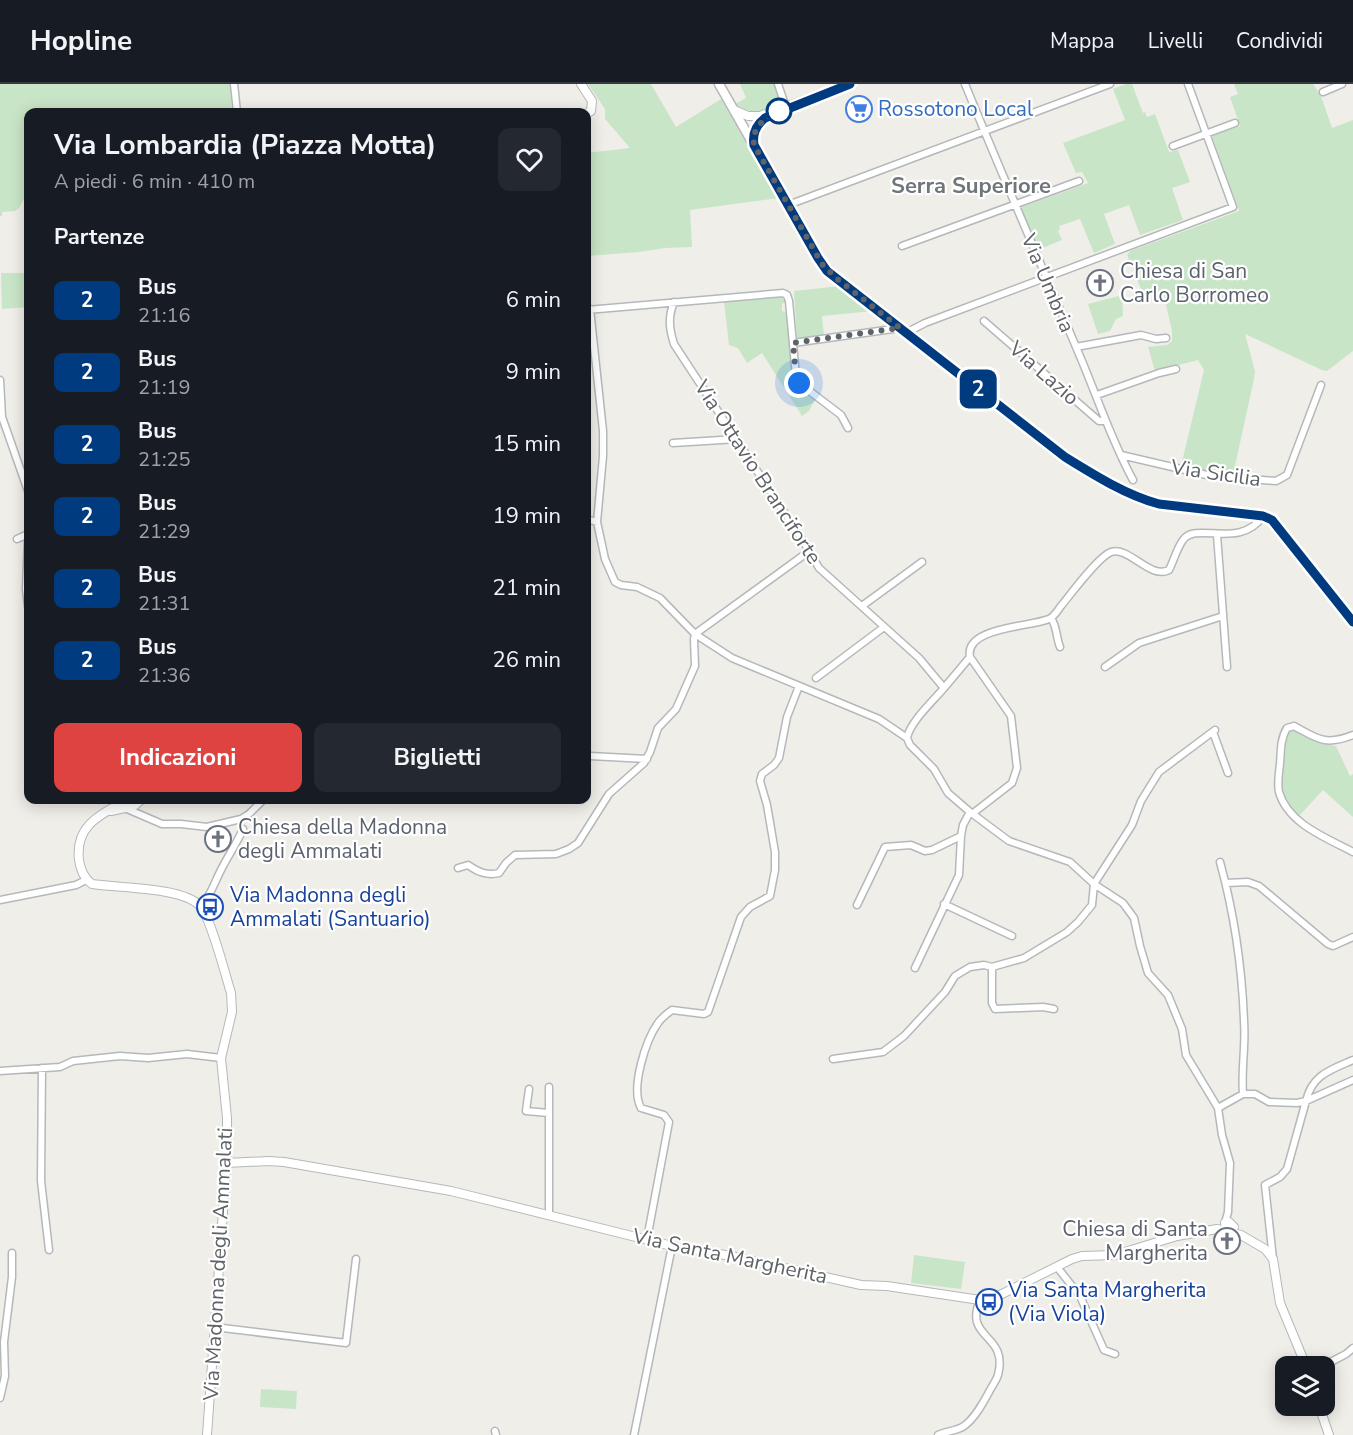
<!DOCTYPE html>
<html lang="it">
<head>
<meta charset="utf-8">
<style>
	body { margin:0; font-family:"Nunito Sans",sans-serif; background:#242831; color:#f1f3f6; height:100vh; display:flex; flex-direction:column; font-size:22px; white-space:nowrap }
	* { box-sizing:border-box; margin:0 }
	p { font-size:20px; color:#9ea1a6 }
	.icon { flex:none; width:33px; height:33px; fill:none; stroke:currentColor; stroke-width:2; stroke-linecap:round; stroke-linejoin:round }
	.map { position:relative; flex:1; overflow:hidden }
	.drawer { position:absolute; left:24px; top:24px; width:567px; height:696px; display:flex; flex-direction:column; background:#171b24; border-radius:12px; box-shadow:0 3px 15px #0003 }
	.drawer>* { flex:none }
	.badge { padding:0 12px; border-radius:9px; font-size:21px; line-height:39px }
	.fabs { position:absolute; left:1275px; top:1272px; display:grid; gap:12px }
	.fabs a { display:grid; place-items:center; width:60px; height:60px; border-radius:12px; background:#171b24; box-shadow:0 3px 15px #0003; font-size:30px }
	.you { position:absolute; width:30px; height:30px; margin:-15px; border:4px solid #fff; border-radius:50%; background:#1a73e8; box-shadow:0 0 0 9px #1a73e833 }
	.map>.badge { position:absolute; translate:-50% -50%; box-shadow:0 0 0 3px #fff }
	h2 { padding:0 30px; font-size:22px; line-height:54px }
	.round { display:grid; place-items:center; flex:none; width:63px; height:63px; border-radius:12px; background:#242831 }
	.overview { display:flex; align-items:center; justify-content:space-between; height:102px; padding:0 30px }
	h1 { font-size:28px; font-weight:700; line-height:45px }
	.action { display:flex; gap:12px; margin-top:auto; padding:12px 30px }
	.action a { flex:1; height:69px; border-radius:12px; background:#de4341; color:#fff; font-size:24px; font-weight:700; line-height:69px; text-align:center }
	.action a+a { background:#242831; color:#f1f3f6 }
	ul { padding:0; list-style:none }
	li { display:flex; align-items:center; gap:18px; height:72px; padding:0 30px }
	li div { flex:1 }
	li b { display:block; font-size:22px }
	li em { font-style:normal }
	li .badge { min-width:66px; font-weight:700; text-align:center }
	header { display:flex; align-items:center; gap:36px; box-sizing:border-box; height:84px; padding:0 30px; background:#171b24; border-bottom:2px solid #363941 }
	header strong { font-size:28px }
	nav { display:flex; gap:33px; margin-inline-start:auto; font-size:21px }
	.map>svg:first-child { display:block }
	.green { fill:#c9e5c7 }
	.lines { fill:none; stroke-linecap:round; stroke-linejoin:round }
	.minor-casing { stroke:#b5b8bb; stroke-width:9 }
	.tertiary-casing { stroke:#b5b8bb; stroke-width:10 }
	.secondary-casing { stroke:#b4b7bb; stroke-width:11 }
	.minor { stroke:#fff; stroke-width:6 }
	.tertiary { stroke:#fff; stroke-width:8 }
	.secondary { stroke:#fff; stroke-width:8 }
	.line-casing { stroke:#fff; stroke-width:14 }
	.line { stroke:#003b80; stroke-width:9 }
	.walk { stroke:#5f6367; stroke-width:6; stroke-dasharray:0 10.8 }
	.stop-dot { fill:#fff; stroke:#003b80; stroke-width:3 }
	.labels { text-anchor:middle; stroke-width:4.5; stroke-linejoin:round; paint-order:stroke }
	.shop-label { font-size:21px; fill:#366cbe; stroke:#fff; text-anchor:start }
	.worship-label { font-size:21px; fill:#5b616d; stroke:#fff; text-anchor:start }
	.street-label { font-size:21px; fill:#5f6367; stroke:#fff }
	.transit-label { font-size:21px; fill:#164399; stroke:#fff; text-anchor:start }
	.neighbourhood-label { font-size:22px; font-weight:bold; fill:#707579; stroke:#fff }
</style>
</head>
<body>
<header>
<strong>Hopline</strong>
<nav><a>Mappa</a><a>Livelli</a><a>Condividi</a></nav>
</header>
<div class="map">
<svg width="1353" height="1351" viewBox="0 0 1353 1351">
	<rect width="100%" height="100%" fill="#f0eee8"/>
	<!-- green -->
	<path class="green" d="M0,0H230L232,28H28V107L19,124L15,127L2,128V132H0Z
		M588,0H651L676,43L721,15L779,114L690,126L692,163L665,164L639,168L587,172V69L630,64L605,35V25Z
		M740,0H775L783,20C767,26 750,33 735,20L746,14Z
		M1126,0H1132L1143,29L1145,28L1147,33L1155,30L1169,68L1178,66L1190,98L1172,104L1183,136L1140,151L1129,121L1104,130L1115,160L1094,169L1080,135L1059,142L1060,145L1058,147L1062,156L1038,166L1019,124L1088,99L1082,88L1076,89L1063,59L1125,36L1113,5Z
		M1234,0H1313L1321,12L1332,44L1353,36V267L1327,287L1322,286L1245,250L1255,287L1254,295L1233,391L1213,389L1181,382L1204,286L1198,276L1155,287L1148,263L1167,261L1172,257V247L1163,208L1143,210L1127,171L1130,167L1239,127L1212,52L1240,42L1230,13L1238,10Z
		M1,189H28V223L2,225Z
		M841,202L872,227L822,232L824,252L797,255L794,207Z
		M779,212L783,213L786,218L782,220V227L787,229L793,294L796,301L815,316L809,327L802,332L762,269L747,279L738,264L729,261L724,217Z
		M1119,212L1122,214L1123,232L1116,235L1110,247L1098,250L1088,220Z
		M1292,645L1318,659L1336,662L1350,692L1353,690V733L1323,706L1299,732C1292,725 1285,718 1282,709C1278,696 1282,659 1287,647Z
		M914,1171L965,1178L961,1205L911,1199Z
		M261,1305L297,1307L296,1325L260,1323Z"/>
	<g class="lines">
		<defs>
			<path id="minor" d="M234,0L237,28
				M778,0L786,24
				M965,0C1002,91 1041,180 1079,270C1097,312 1111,356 1133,396
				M1323,8L1342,0
				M1173,62L1235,39
				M788,121L1110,0
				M902,162L1079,97
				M674,218C668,233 669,244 674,260L805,460L819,484L919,574L944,604L970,573C964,543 1030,543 1049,535C1054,533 1058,526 1061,522C1071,510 1098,473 1111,468C1129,462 1150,496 1169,486C1174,476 1177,464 1183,456C1196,437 1240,466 1263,432
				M590,225L603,347V372L597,438L605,475L615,498L621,501L637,503L660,514L695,550L732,574L879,635L907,654L910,661L934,685L948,709L970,728L1009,757L1070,778L1094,800L1123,819L1134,834L1140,862L1148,889L1168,911L1182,945L1186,971L1218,1024L1222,1051L1230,1079L1228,1128L1225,1139
				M587,226L783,209L787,211L789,217L796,292L799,299L841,331L848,344
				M984,237L1099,337H1105
				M906,249L925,239L1233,123L1188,0
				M793,259L900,244
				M1076,263L1141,251L1156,255L1166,254
				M0,296L2,333L28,407
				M1097,311L1159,289L1176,285
				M673,359L737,355
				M1121,371L1211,392L1276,397L1287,391L1321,301
				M586,435L597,438
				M1217,451L1227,583
				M17,455L28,450
				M28,456L26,505L28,522
				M862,522L922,478
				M1051,534C1057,542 1056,553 1060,563
				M970,573L1011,632L1017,684L1012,699L972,730
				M1105,583L1139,559L1223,532
				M816,594L884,543
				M1213,648L1228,689
				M1353,651C1325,662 1318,655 1294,642L1287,644C1280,655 1281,668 1280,680C1279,689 1277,699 1279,708C1288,740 1327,754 1353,768
				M907,654C910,638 933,617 944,604
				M590,672L647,675
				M125,724L162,740H181L207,743L241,735L249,730L263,716
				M1220,778C1234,829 1242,883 1244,937C1246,961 1241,985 1243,1010
				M458,784L468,781C478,788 487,792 499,789L506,779L515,771L556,770L569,765L578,759L609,710L644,679L650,668L658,644L676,625L695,582L694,555L695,550L808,468
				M1226,799L1248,798L1259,802L1328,860L1333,862L1353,853
				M0,816L76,801L86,796
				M944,820L1012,852
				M857,821L885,763L911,761L925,767L932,766L961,752
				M201,823C211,811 215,797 222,784C229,770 237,759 243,745
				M992,883V919L995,925L1043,923L1054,925
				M915,884L959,791L961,752L963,741L970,728
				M833,975L883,968L904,952L945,908L955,892L970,883L984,881L992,883L1024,874L1067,848L1078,838L1092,821L1094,800L1132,741L1141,717L1159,688L1215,646
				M42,984L41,1097L49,1166
				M0,987L60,983L73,977L120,972L148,974L187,970L221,974
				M549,1003V1130
				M529,1005L526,1027L549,1029
				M1218,1024L1243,1010H1255L1269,1018L1297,1019L1306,1017C1312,991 1330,986 1353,976
				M647,1155L669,1038L664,1031L641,1024C630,1004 646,956 658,939C662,933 667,930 672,926L704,930L708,928L741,833L750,823L770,812L775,786V768L767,721L760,697L762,690L774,681L779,674L787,633L799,602
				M1273,1175L1265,1101L1280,1093L1287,1085L1306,1017L1353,996
				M1057,1183L1080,1212L1104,1266L1115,1270
				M214,1243L346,1259L356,1175
				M1323,1282L1346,1270L1353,1264
				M0,1314L5,1292L4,1258L12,1193V1169
				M495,1347L496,1351
				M634,1351L672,1162
				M938,1351C946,1347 957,1347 964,1342C975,1334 983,1319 989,1308C992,1302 996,1297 998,1291C1009,1249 963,1256 980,1216"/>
			<path id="tertiary" d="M581,0L592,17L591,27L586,30
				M734,26L748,32H760L850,0
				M754,61C752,47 757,39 768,32
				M127,716C100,731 75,741 79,776C81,787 84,794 92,800C118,804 183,803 200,822C211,834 225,890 231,909L232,928L221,974L227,1034V1071L207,1351
				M111,727L134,722L141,716
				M226,1079L269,1077L284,1078L451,1107L672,1162L731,1172L861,1201L887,1202L980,1216L994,1214L1072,1175L1082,1172L1115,1171L1177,1152L1217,1145L1241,1151L1265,1165L1273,1175L1280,1219L1306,1282
				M1226,1146L1225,1139L1229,1138L1234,1143L1230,1147
				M1319,1322L1329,1351"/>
			<path id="secondary" d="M719,0L818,174L835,194L1065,373C1094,391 1126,412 1159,420L1263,432L1272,437L1353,538"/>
		</defs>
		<!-- minor casing -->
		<use href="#minor" class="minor-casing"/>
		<!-- tertiary casing -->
		<use href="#tertiary" class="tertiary-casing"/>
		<!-- secondary casing -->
		<use href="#secondary" class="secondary-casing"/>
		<!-- minor -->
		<use href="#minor" class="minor"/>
		<!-- tertiary -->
		<use href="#tertiary" class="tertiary"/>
		<!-- secondary -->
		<use href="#secondary" class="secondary"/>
	</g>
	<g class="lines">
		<defs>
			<path id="line" d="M850,0L765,34C756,41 752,49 754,61L818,174L827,187L1065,373C1094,391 1126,411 1159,420L1263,432L1272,436L1353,538"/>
		</defs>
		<!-- line casing -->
		<use href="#line" class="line-casing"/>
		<!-- line -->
		<use href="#line" class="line"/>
		<!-- walk -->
		<path class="walk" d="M779,27C764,36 752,41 754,61L822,180L836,194L900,244L793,259L796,292L799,299"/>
	</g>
	<!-- icons -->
	<defs>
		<symbol id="supermarket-ring" viewBox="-11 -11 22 22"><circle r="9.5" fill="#fff" stroke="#3f7fe0" stroke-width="1.5"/><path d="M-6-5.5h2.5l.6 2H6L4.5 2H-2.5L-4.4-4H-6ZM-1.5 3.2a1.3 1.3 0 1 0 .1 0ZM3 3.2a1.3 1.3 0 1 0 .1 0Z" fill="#3f7fe0"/></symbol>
		<symbol id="church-ring" viewBox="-11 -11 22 22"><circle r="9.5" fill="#fff" stroke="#6b7280" stroke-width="1.5"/><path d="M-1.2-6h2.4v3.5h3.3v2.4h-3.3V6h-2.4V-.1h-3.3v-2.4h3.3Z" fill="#6b7280"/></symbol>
		<symbol id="bus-ring" viewBox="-11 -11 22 22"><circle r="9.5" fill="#fff" stroke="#1a4fb4" stroke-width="1.5"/><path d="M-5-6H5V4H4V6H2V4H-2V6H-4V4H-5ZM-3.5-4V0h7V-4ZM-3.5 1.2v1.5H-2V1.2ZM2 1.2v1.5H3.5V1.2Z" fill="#1a4fb4"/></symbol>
	</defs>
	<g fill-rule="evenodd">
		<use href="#supermarket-ring" x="844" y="10" width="30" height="30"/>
		<use href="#church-ring" x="1085" y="184" width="30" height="30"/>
		<use href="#church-ring" x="203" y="740" width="30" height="30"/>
		<use href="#bus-ring" x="195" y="808" width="30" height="30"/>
		<use href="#church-ring" x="1212" y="1142" width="30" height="30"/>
		<use href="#bus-ring" x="974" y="1203" width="30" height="30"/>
	</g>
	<!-- markers -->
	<circle class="stop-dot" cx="779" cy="27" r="12"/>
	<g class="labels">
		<!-- shop labels -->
		<g class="shop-label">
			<text x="878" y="32">Rossotono Local</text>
		</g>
		<!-- worship labels -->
		<g class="worship-label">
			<text x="1120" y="194">Chiesa di San<tspan x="1120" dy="24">Carlo Borromeo</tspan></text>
			<text x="238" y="750">Chiesa della Madonna<tspan x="238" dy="24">degli Ammalati</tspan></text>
			<text x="1208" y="1152" text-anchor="end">Chiesa di Santa<tspan x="1208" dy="24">Margherita</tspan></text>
		</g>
		<!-- street labels -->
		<g class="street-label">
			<text transform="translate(1048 199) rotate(67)" y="7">Via Umbria</text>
			<text transform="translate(1044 289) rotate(41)" y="7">Via Lazio</text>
			<text transform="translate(758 388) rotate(57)" y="7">Via Ottavio Branciforte</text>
			<text transform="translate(1216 389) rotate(8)" y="7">Via Sicilia</text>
			<text transform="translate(730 1172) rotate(12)" y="7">Via Santa Margherita</text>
			<text transform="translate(218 1180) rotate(-87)" y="7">Via Madonna degli Ammalati</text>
		</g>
		<!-- transit labels -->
		<g class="transit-label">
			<text x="230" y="818">Via Madonna degli<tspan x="230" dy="24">Ammalati (Santuario)</tspan></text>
			<text x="1008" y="1213">Via Santa Margherita<tspan x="1008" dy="24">(Via Viola)</tspan></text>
		</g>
		<!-- neighbourhood labels -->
		<g class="neighbourhood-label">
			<text x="971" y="109">Serra Superiore</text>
		</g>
	</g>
</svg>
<div class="fabs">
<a><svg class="icon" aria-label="layers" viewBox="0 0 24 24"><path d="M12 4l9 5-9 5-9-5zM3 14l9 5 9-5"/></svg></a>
</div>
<div class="you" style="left:799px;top:299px"></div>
<b class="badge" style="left:978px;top:305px;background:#003b80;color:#fff">2</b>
<section class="drawer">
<div class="overview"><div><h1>Via Lombardia (Piazza Motta)</h1><p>A piedi · 6 min · 410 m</p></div><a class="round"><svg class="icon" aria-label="heart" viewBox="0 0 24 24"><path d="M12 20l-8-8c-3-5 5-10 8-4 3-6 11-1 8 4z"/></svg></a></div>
<h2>Partenze</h2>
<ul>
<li><span class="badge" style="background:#003b80;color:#fff">2</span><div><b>Bus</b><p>21:16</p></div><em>6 min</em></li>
<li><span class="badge" style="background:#003b80;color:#fff">2</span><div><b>Bus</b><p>21:19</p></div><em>9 min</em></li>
<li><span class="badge" style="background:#003b80;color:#fff">2</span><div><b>Bus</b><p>21:25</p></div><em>15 min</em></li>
<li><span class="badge" style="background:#003b80;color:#fff">2</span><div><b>Bus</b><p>21:29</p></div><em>19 min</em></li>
<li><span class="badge" style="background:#003b80;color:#fff">2</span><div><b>Bus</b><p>21:31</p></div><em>21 min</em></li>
<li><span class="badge" style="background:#003b80;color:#fff">2</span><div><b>Bus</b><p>21:36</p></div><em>26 min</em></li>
</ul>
<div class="action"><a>Indicazioni</a><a>Biglietti</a></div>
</section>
</div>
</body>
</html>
